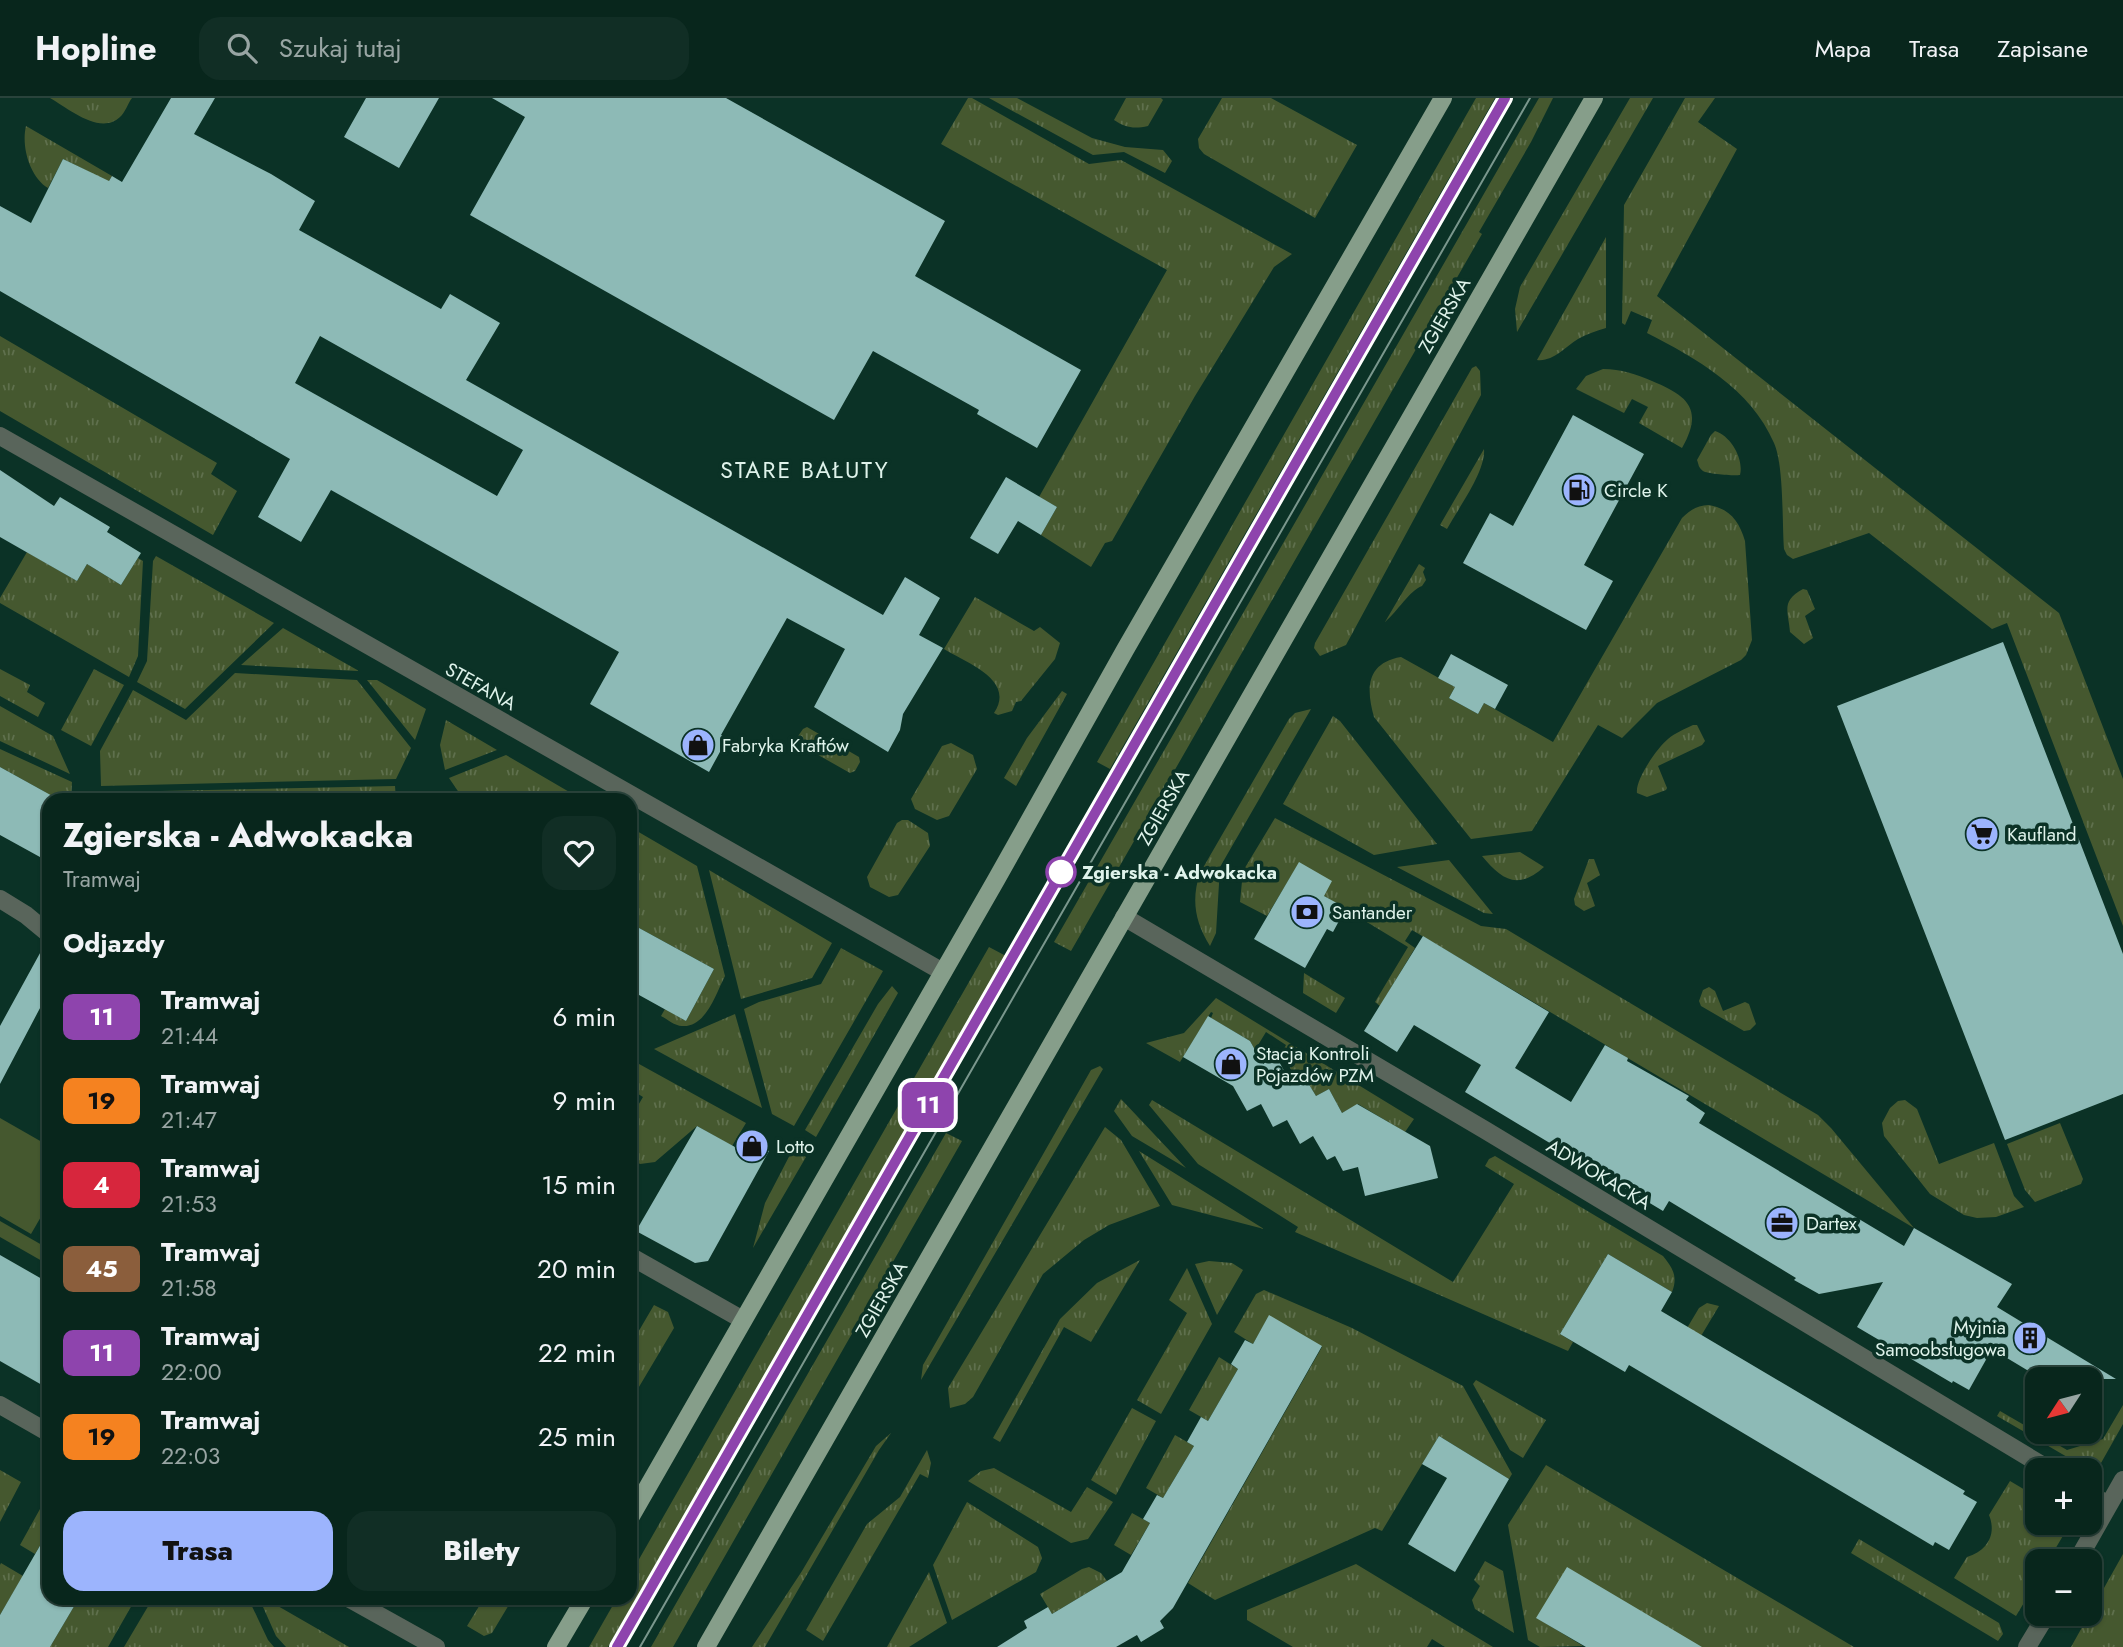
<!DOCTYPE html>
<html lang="pl">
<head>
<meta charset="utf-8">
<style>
	body { margin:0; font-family:Jost,sans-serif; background:#112e25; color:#f1f3f6; height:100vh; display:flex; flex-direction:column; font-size:26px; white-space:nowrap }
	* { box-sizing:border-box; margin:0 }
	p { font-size:23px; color:#98a5a3 }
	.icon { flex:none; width:38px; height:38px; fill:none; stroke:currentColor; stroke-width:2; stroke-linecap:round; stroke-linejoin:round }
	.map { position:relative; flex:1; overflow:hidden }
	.details { position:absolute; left:42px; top:695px; width:595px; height:812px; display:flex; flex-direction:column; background:#08261c; border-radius:21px; box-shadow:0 2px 5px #0004,0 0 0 2px #29433b }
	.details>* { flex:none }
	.badge { padding:0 14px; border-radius:10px; font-size:24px; line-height:46px }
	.needle { width:46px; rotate:234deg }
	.buttons { position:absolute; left:2025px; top:1269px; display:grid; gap:14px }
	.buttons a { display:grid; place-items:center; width:77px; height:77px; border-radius:14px; background:#08261c; box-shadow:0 2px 5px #0004,0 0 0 2px #29433b; font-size:35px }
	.map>.badge { position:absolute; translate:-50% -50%; box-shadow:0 0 0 4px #fff }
	h2 { padding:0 21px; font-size:26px; line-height:63px }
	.round { display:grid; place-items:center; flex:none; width:74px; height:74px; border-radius:21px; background:#112e25 }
	.summary { display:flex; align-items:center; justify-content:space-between; height:119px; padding:0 21px }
	h1 { font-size:33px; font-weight:800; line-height:52px }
	.action { display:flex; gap:14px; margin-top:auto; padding:14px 21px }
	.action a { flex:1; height:80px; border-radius:21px; background:#9cb4fd; color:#111; font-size:28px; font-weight:800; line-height:80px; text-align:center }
	.action a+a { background:#112e25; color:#f1f3f6 }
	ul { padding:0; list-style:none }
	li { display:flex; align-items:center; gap:21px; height:84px; padding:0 21px }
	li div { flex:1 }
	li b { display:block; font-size:26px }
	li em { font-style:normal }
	li .badge { min-width:77px; font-weight:700; text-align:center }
	header { display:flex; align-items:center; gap:42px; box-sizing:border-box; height:98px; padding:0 35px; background:#08261c; border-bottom:2px solid #29433b }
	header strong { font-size:33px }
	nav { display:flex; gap:38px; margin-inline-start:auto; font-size:24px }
	.search { width:490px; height:63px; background:#112e25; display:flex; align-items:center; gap:18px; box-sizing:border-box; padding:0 24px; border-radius:21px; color:#98a5a3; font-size:26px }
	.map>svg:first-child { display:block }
	.grass { fill:url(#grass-tufts) }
	.park { fill:#45582f }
	.building { fill:#8dbab6; fill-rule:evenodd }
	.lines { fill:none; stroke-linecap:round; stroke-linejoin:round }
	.minor { stroke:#59655b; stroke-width:18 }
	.major { stroke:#869e8a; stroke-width:18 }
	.tram { stroke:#7a978d; stroke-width:2 }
	.line-casing { stroke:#fff; stroke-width:16 }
	.line { stroke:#8e44ad; stroke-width:10 }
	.stop-dot { fill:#fff; stroke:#8e44ad; stroke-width:3.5 }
	.labels { text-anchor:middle; stroke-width:7; stroke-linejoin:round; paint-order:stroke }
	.street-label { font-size:19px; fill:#dff3eb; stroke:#0b3226 }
	.poi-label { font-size:19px; fill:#dff3eb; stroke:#0b3226; text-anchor:start }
	.stop-label { font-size:19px; font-weight:bold; fill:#dff3eb; stroke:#0b3226; text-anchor:start }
	.quarter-label { font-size:23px; letter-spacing:2px; fill:#dff3eb; stroke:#0b3226 }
</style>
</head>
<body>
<header>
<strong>Hopline</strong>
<div class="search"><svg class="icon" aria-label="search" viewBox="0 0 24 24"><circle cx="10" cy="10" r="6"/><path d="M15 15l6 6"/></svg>Szukaj tutaj</div>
<nav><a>Mapa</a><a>Trasa</a><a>Zapisane</a></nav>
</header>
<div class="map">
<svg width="2123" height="1549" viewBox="0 0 2123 1549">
	<defs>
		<pattern id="grass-tufts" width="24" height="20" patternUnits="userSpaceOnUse" patternTransform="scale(1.75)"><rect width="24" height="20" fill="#45582f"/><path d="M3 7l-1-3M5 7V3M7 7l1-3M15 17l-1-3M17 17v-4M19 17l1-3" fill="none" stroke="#5f704d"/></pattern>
	</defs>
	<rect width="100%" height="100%" fill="#0b3226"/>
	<!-- grass -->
	<path class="grass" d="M50,0H132C128,5 125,15 120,19C100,38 68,10 50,0Z
		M968,0H972L1089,66L1121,62L1292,156L1274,169L1195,298L1112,443L1105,445L1091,469L1041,437L1057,409L1039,399L1167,172L941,46Z
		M989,0H1017L1092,40L1125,49L1163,52L1172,63L1165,75L1124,54L1093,57Z
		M1126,0H1161L1163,2L1148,28C1134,31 1126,30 1114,22Z
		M1222,0H1271L1357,47L1315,120L1204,56L1199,50L1198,41Z
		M1476,0H1495L1110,671L1097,664Z
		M1539,0H1553L1531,44L1479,134L1482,136L1071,853L1054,844Z
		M1630,0H1653L1517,234L1515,211L1520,189Z
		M1685,0H1715L1698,24L1737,51L1657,198L2059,515L2123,681V828L2007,525L1992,531L1869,435L1793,461L1787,457L1784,451C1782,425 1784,367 1774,345C1751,291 1696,260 1647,235L1652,222L1631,213L1625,227L1622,225L1624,107Z
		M26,28L112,78L92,110L89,74L63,61L48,90C30,79 21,49 26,28Z
		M1606,139V230C1596,233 1587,236 1578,241C1565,249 1553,264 1537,262Z
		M0,238L217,365L211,376L237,393L213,437L0,313Z
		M1476,268L1480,273L1481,297L1346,547L1320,558L1314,550L1315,545L1472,270Z
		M1603,271C1621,271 1636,276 1652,283C1688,298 1704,311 1682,350L1639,325L1648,309L1632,301L1624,315L1576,291L1586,278Z
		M1715,333C1731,338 1744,361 1740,377C1734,378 1708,376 1703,373C1698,369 1699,367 1697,362L1711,337Z
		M1484,351C1486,373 1458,411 1447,431L1440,427Z
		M1709,407C1730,411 1739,423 1745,443L1752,542L1746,557L1741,562L1657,605L1622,640L1598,627L1532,733L1471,741L1374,619C1366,591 1366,565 1401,559L1455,589L1449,600L1478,616L1484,605L1553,644L1682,420C1691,411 1697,408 1709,407Z
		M27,454L77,483L87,466L121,487L138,460L143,463L138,558L129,579L0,505V500Z
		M156,458L274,525L185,611L137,584L147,563L153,463Z
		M1419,466L1425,470L1423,474L1426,482L1422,488C1409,493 1398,513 1385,524Z
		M1803,491L1807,492L1815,511L1805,518L1813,540L1804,546L1790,534C1788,512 1781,503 1803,491Z
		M975,499L1034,533L1040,529L1060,545L1055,561L1021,603L1016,604L1012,613L998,617L994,615C1016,582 967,565 944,551Z
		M283,530L359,573L241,567Z
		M0,571L30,587L27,594L45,605L38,619L0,598Z
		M94,571L124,587L91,648L61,632Z
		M235,575L357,582L411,650L396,681L101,688L100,653L133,592L186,622Z
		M367,582H377L426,611L415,642Z
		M1062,593L1067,596L1016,688L1004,680L1027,640Z
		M0,608L53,638L70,676L0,643Z
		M1311,611L1220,769L1216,835L1210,848C1195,824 1191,802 1200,775L1289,621L1295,615Z
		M1333,618L1340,623L1437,746L1374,757L1283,706Z
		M446,622L497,652L445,672L440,647Z
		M1693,627H1697L1705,643L1702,647L1658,668L1667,690L1666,692L1647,699L1637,695C1635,682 1657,650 1668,641C1675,635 1685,631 1693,627Z
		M807,629L859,659L860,664L855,673L850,675L797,645L796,641L803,631Z
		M951,645L973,657L977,671L949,718L937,722L915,711L911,701L942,648Z
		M0,651L72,684L71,702H55L54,699L49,702L45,694L0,669Z
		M506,657L583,702H464L449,680Z
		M395,688L396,702H113V694Z
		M1275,720L1481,828L1506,831L1818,1017L1831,1030L1914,1130L1412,832L1405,843L1415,850L1380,908L1375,904L1408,849L1324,798L1299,765L1267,818L1240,804L1243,773Z
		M902,722H908L928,735L930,748L898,797L889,799L870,789L867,779L897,725Z
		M630,729L697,768L725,878C716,895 706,930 682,928C675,928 667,921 661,918L665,911L686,923L714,871L630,825Z
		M1520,754L1544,769C1517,793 1501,781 1482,758Z
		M1589,761H1594L1600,777L1587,785L1595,808L1584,813L1575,807L1574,801Z
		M1449,762L1493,816L1484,815L1397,769Z
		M709,772L832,845L812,880L741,901Z
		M989,849L1006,858L608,1549H589L617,1500H630V1477Z
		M841,850L883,873L794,1028L772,1016L744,911L759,904L821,886Z
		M1304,875L1345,900L1336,915L1303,895Z
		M892,888L898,895L816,1039L805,1032L878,906Z
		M1709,889L1715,893L1723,913L1745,904L1749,906L1756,926L1750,932L1744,933L1701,908L1699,903L1703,892Z
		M1216,900L1414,1021L1405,1034L1358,1006L1342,1015L1329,991L1316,998L1302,975L1295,979L1282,955L1286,947L1266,934L1255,952L1250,943L1211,920L1213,915L1211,914L1180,964L1146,945L1184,935Z
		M735,916L762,1010L654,951Z
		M630,961L746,1025L732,1048L697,1028L655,1064L640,1066L630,1059V1021L643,999L630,991Z
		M1100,968L1103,971L921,1282L923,1267L1091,972Z
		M1121,1001L1186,1070L1132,1038L1114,1013Z
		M1152,1002L1453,1184L1514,1086L1485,1068L1489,1061L1495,1058L1663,1158C1673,1170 1678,1179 1672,1194L1608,1156L1560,1236L1573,1244L1568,1253L1295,1134L1298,1129L1198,1066L1149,1007Z
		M1905,1002L1917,1011L1939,1066L1994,1045L2014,1098L2024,1109L1996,1119L1977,1120L1964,1117L1930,1096L1884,1038L1882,1025L1890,1010L1898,1003Z
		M2060,1025L2083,1081L2081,1086L2035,1104L2025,1092L2007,1046Z
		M1105,1029L1121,1042L1160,1108L1109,1127L1084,1142L1043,1176L973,1299L965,1306L950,1310L948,1290Z
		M946,1035L962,1043L673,1549H651Z
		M793,1051L806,1059L753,1150L765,1105Z
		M1139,1053L1264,1131L1172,1107Z
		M1140,1162L1091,1244L1064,1229L1000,1344L993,1340L1060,1221L1097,1185Z
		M1209,1163L1232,1165L1243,1172L1217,1217L1195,1166Z
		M1187,1170L1212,1226L1161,1316L1137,1302L1187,1215L1169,1202Z
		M1264,1192L1352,1230L1463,1288L1512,1376L1509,1381L1439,1338L1382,1433L1375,1430L1215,1502L1188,1485L1322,1249L1269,1218L1253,1246L1234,1234L1256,1196Z
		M1707,1205L1719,1208L1692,1253L1662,1272L1699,1210Z
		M654,1207L668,1214L674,1230L630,1304V1248Z
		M1219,1259L1238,1271L1208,1323L1189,1312Z
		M1476,1282L1546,1322L1523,1360L1510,1352L1473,1286Z
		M2123,1307V1326L2101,1365L2094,1370H2086L1997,1318L2000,1313L2067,1352L2103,1341Z
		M1132,1310L1156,1323L1116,1397L1091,1382Z
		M891,1335L879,1352L765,1549H752L802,1473L876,1348Z
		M1175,1337L1194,1348L1163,1400L1146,1390Z
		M927,1352L931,1365L928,1380L920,1376L823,1543L806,1532L867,1426L900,1399Z
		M1546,1367L1854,1549H1702L1537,1520L1583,1548L1540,1549L1528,1542L1508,1427Z
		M994,1370L1071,1414L1087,1389L1113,1404L1088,1441L1071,1445L968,1383L981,1373Z
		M0,1372L21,1384L0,1424Z
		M2010,1383L2037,1399V1424L2070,1426L2048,1463H2037V1483L2016,1518L1954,1480L1967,1459C1987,1453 1997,1437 1989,1417Z
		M967,1404L1038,1449L1042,1460L1036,1474L952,1522L933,1467Z
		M49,1407V1432L35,1456L20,1447L40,1411Z
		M1132,1415L1150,1425L1131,1457L1114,1447Z
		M1859,1441L1999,1525L2003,1536L1998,1543L1851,1455Z
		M2123,1456V1549H2071Z
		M1485,1463L1503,1473L1514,1535L1475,1511L1472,1502L1480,1488L1474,1482Z
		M1,1465L23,1478L0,1517V1467Z
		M1356,1466L1493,1549H1445L1432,1541L1427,1549H1293L1247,1522V1512Z
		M1089,1469L1101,1475L1107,1483L1052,1516L1040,1496L1082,1471Z
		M929,1474L947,1525L909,1549H887Z
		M79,1500H136L108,1549H50Z
		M153,1500H248L268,1542L274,1549H124Z
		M259,1500H264L349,1549H286L276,1538Z
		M484,1500H513L492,1535L484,1538L467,1528Z"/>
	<!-- park -->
	<path class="park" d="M0,1020L49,1048V1105L31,1136L0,1118Z
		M0,1123L49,1151V1167L0,1139Z"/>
	<!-- building -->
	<path class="building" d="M171,0H215L194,36L271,76L315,103L299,132L441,211L450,196L500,225L466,282L883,517L905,479L940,500L919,537L943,550L903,616L900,632L888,654L814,609L845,551L787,520L721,637L727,641L709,674L590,606L619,554L331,392L301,444L258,419L290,361L0,193V108L31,125L63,61L109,83L112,78L122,84ZM320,238L523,352L497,398L295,285Z
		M366,0H439L399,70L344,39Z
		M492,0H726L945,123L915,178L1081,272L1037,350L977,316L979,312L873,253L834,322L470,117L525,19Z
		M1573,317L1644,356L1584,467L1613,483L1586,532L1463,465L1490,415L1513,428Z
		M0,372L54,408L60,399L110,429L107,434L141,455L121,487L87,466L77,483L0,439Z
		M1006,379L1057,409L1041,437L1018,423L998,456L970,440Z
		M2003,544L2123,856V996L2005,1042L1837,608Z
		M1451,556L1508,587L1495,611L1484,605L1478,616L1449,600L1455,589L1438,580Z
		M0,669L56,700L49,702V764L0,737Z
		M1299,764L1332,783L1324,798L1346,810L1333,834L1327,831L1305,870L1254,841Z
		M630,825L714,871L686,923L630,892Z
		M1423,838L1549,914L1515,970L1571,1004L1605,947L1628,960L1627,963L1689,998L1686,1002L1705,1015L1699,1025L1904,1148L1914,1130L2012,1186L1997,1209L2116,1281H2042L1992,1251L1969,1292L1953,1283L1952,1285L1857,1229L1883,1184L1819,1196L1794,1182L1796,1180L1669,1103L1663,1113L1465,994L1481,967L1414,927L1397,954L1364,933Z
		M45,846L49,847V893L0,986V928Z
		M1208,918L1250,943L1263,966L1276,958L1289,982L1302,975L1316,998L1329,991L1342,1015L1357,1006L1430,1048L1438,1080L1365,1098L1358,1069L1343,1073L1335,1058L1327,1062L1313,1038L1300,1046L1287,1022L1273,1029L1261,1006L1247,1013L1233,988L1183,959Z
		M697,1028L735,1049L742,1037L769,1053L708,1163L695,1165L636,1133Z
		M1608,1156L1672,1194L1661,1213L1965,1393L1963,1396L1977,1404L1949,1452L1935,1444L1933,1448L1629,1267L1625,1274L1560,1236Z
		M0,1157L49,1185V1291L0,1263Z
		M1269,1217L1322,1248L1173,1510L1160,1523L1164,1530L1141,1544L1137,1537L1116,1549H997L1027,1530L1024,1523L1048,1509L1052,1516L1122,1474L1150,1425L1143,1421L1157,1397L1163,1400L1194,1348L1187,1344L1201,1319L1208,1323L1238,1271L1231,1266L1245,1242L1253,1246Z
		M1439,1338L1509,1381L1455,1474L1408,1446L1447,1380L1422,1366Z
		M49,1432V1500H79L50,1549H0V1517Z
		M1567,1469L1702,1549H1586L1536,1520Z"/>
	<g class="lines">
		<!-- minor -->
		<path class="minor" d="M0,338L943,874
			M0,801L26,817L49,836
			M1124,819L1485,1032L2050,1372
			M630,1158L743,1222
			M0,1307L49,1335
			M2090,1396L2108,1407
			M2077,1463L2123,1382
			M348,1500L436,1549
			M2027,1549L2047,1516"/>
		<!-- major -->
		<path class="major" d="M630,1420L996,782L1125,552L1443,0
			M556,1549L585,1500
			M706,1549L1594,0"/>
		<!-- tram -->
		<path class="tram" d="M617,1549L1505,0
			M640,1549L1530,0"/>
	</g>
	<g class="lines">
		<defs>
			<path id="line" d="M617,1549L1505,0"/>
		</defs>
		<!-- line casing -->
		<use href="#line" class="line-casing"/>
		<!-- line -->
		<use href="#line" class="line"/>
	</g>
	<!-- icons -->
	<defs>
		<symbol id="fuel-disc" viewBox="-11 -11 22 22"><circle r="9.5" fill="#9cb4fd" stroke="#0b3226"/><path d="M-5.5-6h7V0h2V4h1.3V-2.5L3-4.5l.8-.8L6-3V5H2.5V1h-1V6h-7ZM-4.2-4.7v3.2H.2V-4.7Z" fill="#111"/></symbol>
		<symbol id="shop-disc" viewBox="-11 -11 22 22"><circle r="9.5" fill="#9cb4fd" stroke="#0b3226"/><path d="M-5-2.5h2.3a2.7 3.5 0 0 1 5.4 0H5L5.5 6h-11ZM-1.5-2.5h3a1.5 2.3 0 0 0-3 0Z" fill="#111"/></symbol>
		<symbol id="supermarket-disc" viewBox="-11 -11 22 22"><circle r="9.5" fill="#9cb4fd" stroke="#0b3226"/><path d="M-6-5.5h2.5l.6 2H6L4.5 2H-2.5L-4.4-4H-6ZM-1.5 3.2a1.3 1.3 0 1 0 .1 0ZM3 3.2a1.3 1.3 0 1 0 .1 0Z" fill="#111"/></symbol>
		<symbol id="bank-disc" viewBox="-11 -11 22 22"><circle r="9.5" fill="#9cb4fd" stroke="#0b3226"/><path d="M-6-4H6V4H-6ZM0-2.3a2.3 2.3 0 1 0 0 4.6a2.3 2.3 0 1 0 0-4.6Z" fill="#111"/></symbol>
		<symbol id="office-disc" viewBox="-11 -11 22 22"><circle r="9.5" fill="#9cb4fd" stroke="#0b3226"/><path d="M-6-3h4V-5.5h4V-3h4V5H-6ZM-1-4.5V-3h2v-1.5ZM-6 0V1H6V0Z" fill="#111"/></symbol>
		<symbol id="building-disc" viewBox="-11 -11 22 22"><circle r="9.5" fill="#9cb4fd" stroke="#0b3226"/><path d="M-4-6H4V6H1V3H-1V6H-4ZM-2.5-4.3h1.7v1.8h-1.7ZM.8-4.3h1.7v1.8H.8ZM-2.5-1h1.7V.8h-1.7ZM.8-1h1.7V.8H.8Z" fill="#111"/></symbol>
	</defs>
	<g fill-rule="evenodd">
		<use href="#fuel-disc" x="1560" y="373" width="38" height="38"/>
		<use href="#shop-disc" x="679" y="628" width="38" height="38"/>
		<use href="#supermarket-disc" x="1963" y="717" width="38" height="38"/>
		<use href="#bank-disc" x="1288" y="795" width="38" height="38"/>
		<use href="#shop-disc" x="1212" y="947" width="38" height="38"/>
		<use href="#shop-disc" x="733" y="1029" width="38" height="38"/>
		<use href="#office-disc" x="1763" y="1106" width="38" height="38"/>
		<use href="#building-disc" x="2011" y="1221" width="38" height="38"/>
	</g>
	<!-- markers -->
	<circle class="stop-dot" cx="1061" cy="774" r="14"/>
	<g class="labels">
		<!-- street labels -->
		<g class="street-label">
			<text transform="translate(1444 217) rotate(-60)" y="7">ZGIERSKA</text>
			<text transform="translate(481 588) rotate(29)" y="7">STEFANA</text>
			<text transform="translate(1163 709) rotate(-60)" y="7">ZGIERSKA</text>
			<text transform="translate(1599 1076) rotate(31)" y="7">ADWOKACKA</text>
			<text transform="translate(881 1201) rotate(-60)" y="7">ZGIERSKA</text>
		</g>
		<!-- poi labels -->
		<g class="poi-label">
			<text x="1604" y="399">Circle K</text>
			<text x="722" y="654">Fabryka Kraftów</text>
			<text x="2007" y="743">Kaufland</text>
			<text x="1332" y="821">Santander</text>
			<text x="1256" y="962">Stacja Kontroli<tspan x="1256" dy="22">Pojazdów PZM</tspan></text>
			<text x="776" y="1055">Lotto</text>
			<text x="1806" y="1132">Dartex</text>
			<text x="2006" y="1236" text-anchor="end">Myjnia<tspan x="2006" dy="22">Samoobsługowa</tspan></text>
		</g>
		<!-- stop labels -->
		<g class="stop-label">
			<text x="1082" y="781">Zgierska - Adwokacka</text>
		</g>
		<!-- quarter labels -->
		<g class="quarter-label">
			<text x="805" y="380">STARE BAŁUTY</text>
		</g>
	</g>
</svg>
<div class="buttons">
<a><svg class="needle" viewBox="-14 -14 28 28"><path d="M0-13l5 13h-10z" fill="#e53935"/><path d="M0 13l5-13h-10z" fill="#98a5a3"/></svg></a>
<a>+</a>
<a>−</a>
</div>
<b class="badge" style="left:928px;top:1007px;background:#8e44ad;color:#fff">11</b>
<section class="details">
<div class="summary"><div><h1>Zgierska - Adwokacka</h1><p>Tramwaj</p></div><a class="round"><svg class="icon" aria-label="heart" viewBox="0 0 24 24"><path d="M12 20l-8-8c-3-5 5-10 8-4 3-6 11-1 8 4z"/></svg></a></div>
<h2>Odjazdy</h2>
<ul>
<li><span class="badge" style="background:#8e44ad;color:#fff">11</span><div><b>Tramwaj</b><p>21:44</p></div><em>6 min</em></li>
<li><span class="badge" style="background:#f58220;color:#111">19</span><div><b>Tramwaj</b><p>21:47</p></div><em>9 min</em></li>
<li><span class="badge" style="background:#d7263d;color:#fff">4</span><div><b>Tramwaj</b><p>21:53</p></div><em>15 min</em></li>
<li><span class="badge" style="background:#8b5e3c;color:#fff">45</span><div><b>Tramwaj</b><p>21:58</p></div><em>20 min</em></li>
<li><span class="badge" style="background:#8e44ad;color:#fff">11</span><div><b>Tramwaj</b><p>22:00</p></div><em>22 min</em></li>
<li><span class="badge" style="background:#f58220;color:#111">19</span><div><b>Tramwaj</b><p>22:03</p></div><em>25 min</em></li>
</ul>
<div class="action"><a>Trasa</a><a>Bilety</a></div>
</section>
</div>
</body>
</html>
